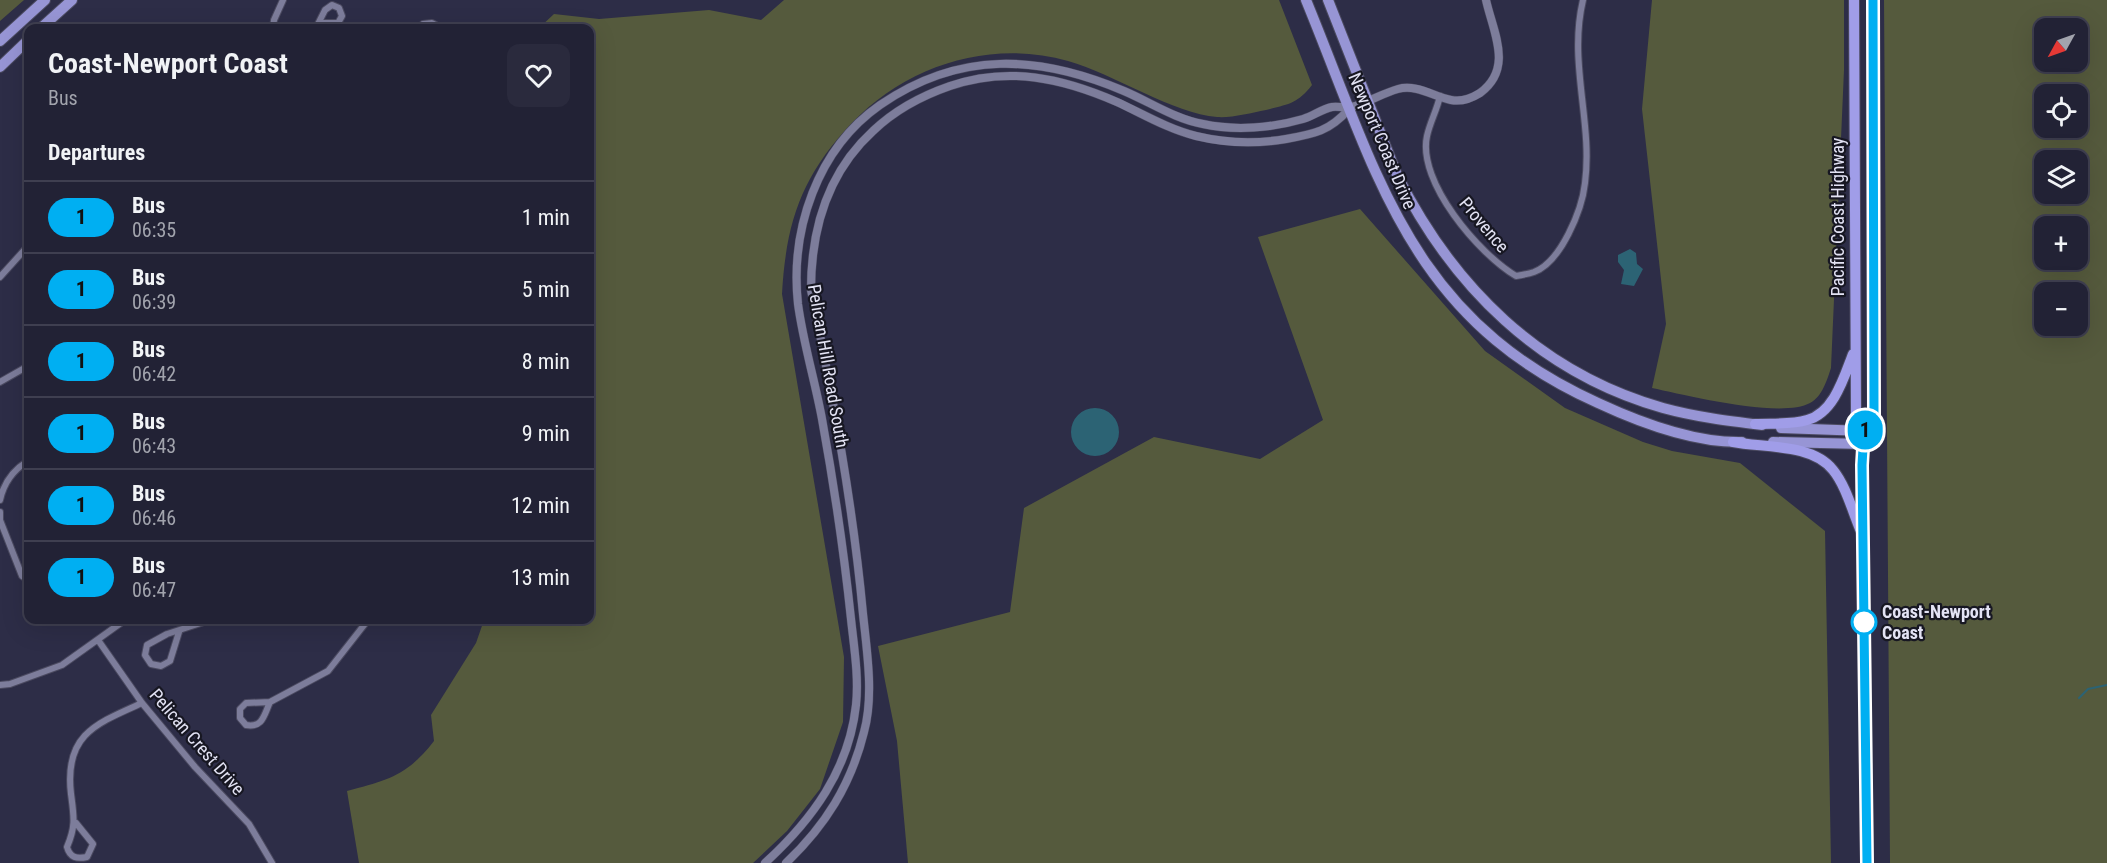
<!DOCTYPE html>
<html lang="en">
<head>
<meta charset="utf-8">
<style>
	body { margin:0; font-family:"Roboto Condensed",sans-serif; background:#2a2a3d; color:#f1f3f6; height:100vh; display:flex; flex-direction:column; font-size:22px; white-space:nowrap }
	* { box-sizing:border-box; margin:0 }
	p { font-size:20px; color:#a2a4ad }
	.icon { flex:none; width:33px; height:33px; fill:none; stroke:currentColor; stroke-width:2; stroke-linecap:round; stroke-linejoin:round }
	.map { position:relative; flex:1; overflow:hidden }
	.details { position:absolute; left:24px; top:24px; width:570px; height:600px; display:flex; flex-direction:column; background:#222235; border-radius:12px; box-shadow:0 6px 24px #0002,0 0 0 2px #3f3f50 }
	.details>* { flex:none }
	.badge { padding:0 12px; border-radius:20px; font-size:21px; line-height:39px }
	.needle { width:39px; rotate:230deg }
	.tools { position:absolute; left:2034px; top:18px; display:grid; gap:12px }
	.tools a { display:grid; place-items:center; width:54px; height:54px; border-radius:12px; background:#222235; box-shadow:0 6px 24px #0002,0 0 0 2px #3f3f50; font-size:30px }
	.map>.badge { position:absolute; translate:-50% -50%; box-shadow:0 0 0 3px #fff }
	h2 { padding:0 24px; font-size:22px; line-height:54px }
	.round { display:grid; place-items:center; flex:none; width:63px; height:63px; border-radius:12px; background:#2a2a3d }
	.summary { display:flex; align-items:center; justify-content:space-between; height:102px; padding:0 24px }
	h1 { font-size:28px; font-weight:700; line-height:45px }
	ul { padding:0; list-style:none }
	li { display:flex; align-items:center; gap:18px; height:72px; padding:0 24px; border-top:2px solid #3f3f50 }
	li div { flex:1 }
	li b { display:block; font-size:22px }
	li em { font-style:normal }
	li .badge { min-width:66px; font-weight:700; text-align:center }
	.map>svg:first-child { display:block }
	.green { fill:#555a3d; fill-rule:evenodd }
	.water { fill:#2c6374 }
	.lines { fill:none; stroke-linecap:round; stroke-linejoin:round }
	.stream { stroke:#2c6374; stroke-width:2 }
	.minor-casing { stroke:#4b4a60; stroke-width:8 }
	.tertiary-casing { stroke:#4b4a60; stroke-width:9 }
	.primary-casing { stroke:#4b4a60; stroke-width:12 }
	.trunk-casing { stroke:#4b4a60; stroke-width:12 }
	.minor { stroke:#7d7d9b; stroke-width:6 }
	.tertiary { stroke:#7d7d9b; stroke-width:8 }
	.primary { stroke:#9795d5; stroke-width:10 }
	.trunk { stroke:#a09de8; stroke-width:10 }
	.line-casing { stroke:#fff; stroke-width:14 }
	.line { stroke:#00aff2; stroke-width:9 }
	.stop-dot { fill:#fff; stroke:#00aff2; stroke-width:3 }
	.labels { text-anchor:middle; stroke-width:4.5; stroke-linejoin:round; paint-order:stroke }
	.street-label { font-size:18px; fill:#e3e3f4; stroke:#171722 }
	.stop-label { font-size:18px; font-weight:bold; fill:#e3e3f4; stroke:#171722; text-anchor:start }
</style>
</head>
<body>
<div class="map">
<svg width="2107" height="863" viewBox="0 0 2107 863">
	<rect width="100%" height="100%" fill="#2d2d47"/>
	<!-- green -->
	<path class="green" d="M0,0H24L0,21Z
		M784,0H1279L1312,85C1297,104 1289,104 1266,110C1251,113 1232,118 1217,117C1174,114 1114,74 1068,61C991,39 907,65 852,123C802,175 786,222 782,294L844,657L843,722L820,789L787,831L753,863H359L347,791C388,780 407,776 434,741L431,715L476,643L484,620H590V28H539L554,14L599,19L709,10L761,20Z
		M1652,0H1844V70L1831,368C1827,380 1822,397 1810,403C1781,419 1685,395 1652,388L1666,324L1642,109Z
		M1884,0H2107V863H1890ZM2078,28V62H2044V28ZM2078,94V128H2044V94ZM2078,160V194H2044V160ZM2078,226V260H2044V226ZM2078,292V326H2044V292Z
		M1360,209L1485,351L1565,408L1643,442L1672,451L1740,463L1825,531L1831,863H908L897,741L878,646L1010,612L1024,508L1154,437L1260,459L1323,420L1258,237Z"/>
	<!-- water -->
	<path class="water" d="M1630,249L1636,253L1637,264L1643,269L1634,286L1621,284L1624,270L1618,262V255Z
		M1071 432a24 24 0 1 1 48 0a24 24 0 1 1-48 0Z"/>
	<g class="lines">
		<!-- stream -->
		<path class="stream" d="M2079,698L2088,689L2107,685"/>
		<defs>
			<path id="minor" d="M273,28L274,20L283,0
				M316,28L325,10L332,5L339,8L342,16L338,23H320
				M420,28L423,24L432,23L441,28
				M1440,96C1437,110 1430,122 1427,136C1417,182 1479,254 1516,276C1522,275 1528,274 1534,272C1561,262 1582,210 1585,183C1593,122 1568,63 1583,0
				M0,277L28,246
				M0,382L28,366
				M0,500C4,482 13,470 28,461
				M0,512V520L22,576L28,580
				M179,632L170,661L161,666L151,664L145,655L147,645L167,634L210,620
				M98,640L142,703L195,767L249,824L272,863
				M0,685L10,684L62,665L125,620
				M270,702C264,715 263,728 246,725L240,718V709L246,703L270,702L328,671L368,620
				M76,823L93,844L87,857C77,859 70,858 67,847C76,826 74,817 71,794C64,735 95,724 142,703"/>
			<path id="tertiary" d="M765,863C812,820 849,770 856,705C859,677 854,647 851,619C844,552 834,485 822,419C815,381 803,342 798,304C790,230 817,149 880,105C960,50 1039,55 1124,91C1150,102 1175,119 1203,124C1235,131 1272,128 1303,119C1313,116 1322,109 1332,107C1340,106 1346,109 1355,106C1369,102 1383,93 1398,89C1416,84 1433,96 1451,100C1461,102 1472,98 1480,93C1514,68 1493,32 1486,0
				M786,863C825,826 851,785 864,732C874,696 867,652 863,614C853,505 833,398 811,290C811,230 827,173 873,131C896,109 921,96 950,86C1008,66 1062,78 1117,102C1143,114 1168,129 1196,136C1225,143 1256,144 1286,139C1314,134 1330,131 1349,109"/>
			<path id="primary" d="M1306,0C1378,175 1409,318 1598,403C1641,423 1694,443 1742,442
				M1328,0L1397,175C1453,287 1540,373 1663,408C1696,417 1729,421 1762,425
				M41,28L72,0
				M0,41L45,0
				M0,67L28,40
				M1781,428L1865,431
				M1773,442L1864,444"/>
			<path id="trunk" d="M1854,0L1856,416L1865,431
				M1755,424C1771,423 1791,425 1807,420C1834,413 1844,377 1853,354
				M1733,442C1763,448 1812,443 1833,470C1846,486 1852,510 1860,529
				M1867,863L1862,465L1865,431L1874,416L1873,0"/>
		</defs>
		<!-- minor casing -->
		<use href="#minor" class="minor-casing"/>
		<!-- tertiary casing -->
		<use href="#tertiary" class="tertiary-casing"/>
		<!-- primary casing -->
		<use href="#primary" class="primary-casing"/>
		<!-- trunk casing -->
		<use href="#trunk" class="trunk-casing"/>
		<!-- minor -->
		<use href="#minor" class="minor"/>
		<!-- tertiary -->
		<use href="#tertiary" class="tertiary"/>
		<!-- primary -->
		<use href="#primary" class="primary"/>
		<!-- trunk -->
		<use href="#trunk" class="trunk"/>
	</g>
	<g class="lines">
		<defs>
			<path id="line" d="M1867,863L1862,465L1864,431L1874,416L1873,0"/>
		</defs>
		<!-- line casing -->
		<use href="#line" class="line-casing"/>
		<!-- line -->
		<use href="#line" class="line"/>
	</g>
	<!-- markers -->
	<circle class="stop-dot" cx="1864" cy="622" r="12"/>
	<g class="labels">
		<!-- street labels -->
		<g class="street-label">
			<text transform="translate(1382 141) rotate(67)" y="6">Newport Coast Drive</text>
			<text transform="translate(1838 217) rotate(-90)" y="6">Pacific Coast Highway</text>
			<text transform="translate(1484 225) rotate(50)" y="6">Provence</text>
			<text transform="translate(828 366) rotate(80)" y="6">Pelican Hill Road South</text>
			<text transform="translate(197 742) rotate(49)" y="6">Pelican Crest Drive</text>
		</g>
		<!-- stop labels -->
		<g class="stop-label">
			<text x="1882" y="618">Coast-Newport<tspan x="1882" dy="21">Coast</tspan></text>
		</g>
	</g>
</svg>
<div class="tools">
<a><svg class="needle" viewBox="-14 -14 28 28"><path d="M0-13l5 13h-10z" fill="#e53935"/><path d="M0 13l5-13h-10z" fill="#a2a4ad"/></svg></a>
<a><svg class="icon" aria-label="locate" viewBox="0 0 24 24"><circle cx="12" cy="12" r="6"/><path d="M12 2v4M12 18v4M2 12h4M18 12h4"/></svg></a>
<a><svg class="icon" aria-label="layers" viewBox="0 0 24 24"><path d="M12 4l9 5-9 5-9-5zM3 14l9 5 9-5"/></svg></a>
<a>+</a>
<a>−</a>
</div>
<b class="badge" style="left:1865px;top:430px;background:#00aff2;color:#111">1</b>
<section class="details">
<div class="summary"><div><h1>Coast-Newport Coast</h1><p>Bus</p></div><a class="round"><svg class="icon" aria-label="heart" viewBox="0 0 24 24"><path d="M12 20l-8-8c-3-5 5-10 8-4 3-6 11-1 8 4z"/></svg></a></div>
<h2>Departures</h2>
<ul>
<li><span class="badge" style="background:#00aff2;color:#111">1</span><div><b>Bus</b><p>06:35</p></div><em>1 min</em></li>
<li><span class="badge" style="background:#00aff2;color:#111">1</span><div><b>Bus</b><p>06:39</p></div><em>5 min</em></li>
<li><span class="badge" style="background:#00aff2;color:#111">1</span><div><b>Bus</b><p>06:42</p></div><em>8 min</em></li>
<li><span class="badge" style="background:#00aff2;color:#111">1</span><div><b>Bus</b><p>06:43</p></div><em>9 min</em></li>
<li><span class="badge" style="background:#00aff2;color:#111">1</span><div><b>Bus</b><p>06:46</p></div><em>12 min</em></li>
<li><span class="badge" style="background:#00aff2;color:#111">1</span><div><b>Bus</b><p>06:47</p></div><em>13 min</em></li>
</ul>
</section>
</div>
</body>
</html>
